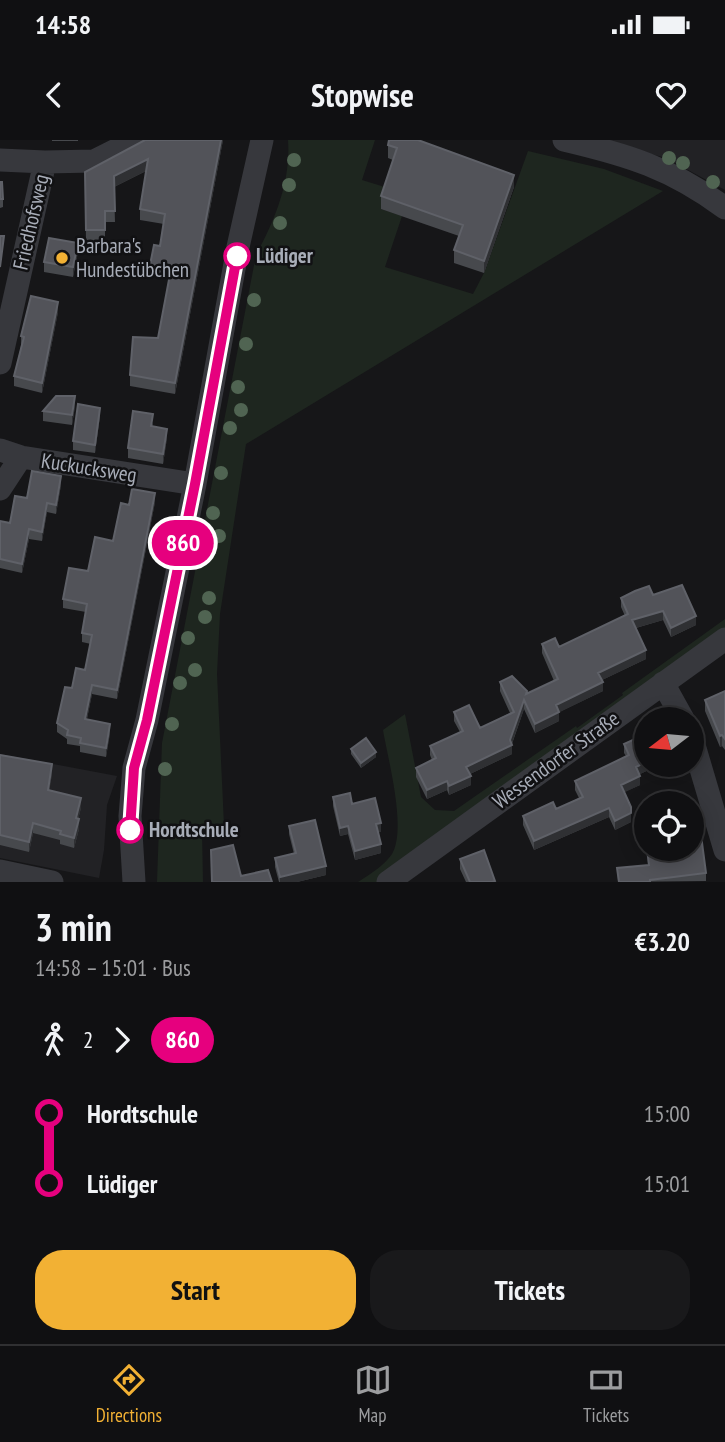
<!DOCTYPE html>
<html lang="en">
<head>
<meta charset="utf-8">
<style>
	body { margin:0; font-family:"PT Sans Narrow",sans-serif; background:#19191b; color:#f1f3f6; height:100vh; display:flex; flex-direction:column; font-size:26px; white-space:nowrap }
	* { box-sizing:border-box; margin:0 }
	p { font-size:23px; color:#9c9d9f }
	.icon { flex:none; width:38px; height:38px; fill:none; stroke:currentColor; stroke-width:2; stroke-linecap:round; stroke-linejoin:round }
	.map { position:relative; height:742px; overflow:hidden }
	.side { display:flex; flex-direction:column; background:#101012; flex:1 }
	.side>* { flex:none }
	.badge { padding:0 14px; border-radius:23px; font-size:24px; line-height:46px }
	.needle { width:46px; rotate:254deg }
	.tools { position:absolute; left:634px; top:567px; display:grid; gap:14px }
	.tools a { display:grid; place-items:center; width:70px; height:70px; border-radius:50%; background:#101012; box-shadow:0 4px 18px #0003,0 0 0 2px #303032; font-size:35px }
	.map>.badge { position:absolute; translate:-50% -50%; box-shadow:0 0 0 4px #fff }
	.legs { display:flex; align-items:center; gap:10px; height:77px; padding:0 35px; font-size:23px }
	.legs p { margin-inline-start:auto }
	.head { display:flex; align-items:center; justify-content:space-between; height:119px; padding:0 35px }
	h1 { font-size:38px; font-weight:700; line-height:52px }
	.button { display:flex; gap:14px; margin-top:auto; padding:14px 35px }
	.button a { flex:1; height:80px; border-radius:28px; background:#f2b134; color:#111; font-size:28px; font-weight:700; line-height:80px; text-align:center }
	.button a+a { background:#19191b; color:#f1f3f6 }
	ul { padding:0 35px; list-style:none }
	li { display:flex; align-items:center; gap:24px; height:70px; font-size:26px }
	li i { display:grid; place-items:center; width:10px; height:100%; margin:0 9px; background:currentColor }
	li i::after { content:''; width:18px; height:18px; margin:-9px; border:5px solid; border-radius:50%; background:#101012 }
	li p { margin-inline-start:auto }
	li:first-child i { background:linear-gradient(#0000 50%,currentColor 0) }
	li:last-child i { background:linear-gradient(currentColor 50%,#0000 0) }
	.status { display:flex; justify-content:space-between; align-items:center; height:49px; padding:0 35px; background:#101012; direction:ltr }
	.status svg { height:19px; fill:currentColor }
	header { display:flex; justify-content:space-between; align-items:center; height:91px; padding:0 35px; background:#101012; font-size:32px; font-weight:700 }
	.tabs { display:flex; justify-content:space-around; align-items:center; height:98px; border-top:2px solid #303032; background:#101012; font-size:19px; color:#9c9d9f }
	.tabs a { display:grid; justify-items:center; gap:4px }
	.tabs .on { color:#f2b134 }
	.map>svg:first-child { display:block }
	.built { fill:#222225 }
	.green { fill:#1e261f }
	.lines { fill:none; stroke-linecap:round; stroke-linejoin:round }
	.minor { stroke:#37383d; stroke-width:23 }
	.tree { fill:#506452 }
	.wall { fill:#47494d }
	.shaded-wall { fill:#2f3033 }
	.building { fill:#525359; stroke:#5f6168; stroke-width:2 }
	.line-1-casing { stroke:#fff; stroke-width:16 }
	.line-1 { stroke:#e6007e; stroke-width:10 }
	.stop-1-dot { fill:#fff; stroke:#e6007e; stroke-width:3.5 }
	.poi-dot { fill:#f2b134; stroke:#111113; stroke-width:2.5 }
	.labels { text-anchor:middle; stroke-width:5; stroke-linejoin:round; paint-order:stroke }
	.street-label { font-size:21px; fill:#a8adb8; stroke:#111113 }
	.poi-label { font-size:21px; fill:#a8adb8; stroke:#111113; text-anchor:start }
	.stop-label { font-size:21px; font-weight:bold; fill:#a8adb8; stroke:#111113; text-anchor:start }
</style>
</head>
<body>
<div class="status"><b>14:58</b><svg viewBox="0 0 49 12"><path d="M0 12V9h3v3zM5 12V6h3v6zM10 12V3h3v9zM15 12V0h3v12zM26 1h20v11H26zM47 4h2v5h-2z"/></svg></div>
<header><svg class="icon" aria-label="back" viewBox="0 0 24 24"><path d="M15 5l-7 7 7 7"/></svg>Stopwise<svg class="icon" aria-label="heart" viewBox="0 0 24 24"><path d="M12 20l-8-8c-3-5 5-10 8-4 3-6 11-1 8 4z"/></svg></header>
<div class="map">
<svg width="725" height="742" viewBox="0 0 725 742">
	<rect width="100%" height="100%" fill="#161618"/>
	<!-- built -->
	<path class="built" d="M599,0H725V50L666,18Z
		M0,614L117,636L107,665L104,710L99,738L0,718Z"/>
	<!-- green -->
	<path class="green" d="M288,0H375L362,40L388,48L381,69L402,76L385,127L473,154L484,133L528,11L604,29L663,51L246,304L220,474L217,534L224,685L202,691L203,742H157L162,603L256,115C275,80 291,41 288,0Z
		M725,479V492L379,742H358C370,734 384,726 392,714C407,688 388,620 383,590L405,574L421,657L435,670L454,671L576,586L577,588L623,555L622,553Z"/>
	<g class="lines">
		<!-- minor -->
		<path class="minor" d="M564,0C628,15 671,28 725,68
			M0,20L45,22L94,21L136,0
			M0,223L45,22
			M0,310L21,317L195,344
			M0,349L21,317
			M663,543L683,579
			M691,595L725,710
			M0,731L52,742
			M134,742L130,676L134,628L147,580L195,344L238,107L262,0
			M388,742L725,499"/>
	</g>
	<!-- trees -->
	<g class="tree">
		<circle cx="669" cy="18" r="7"/>
		<circle cx="294" cy="20" r="7"/>
		<circle cx="683" cy="23" r="7"/>
		<circle cx="713" cy="42" r="7"/>
		<circle cx="289" cy="45" r="7"/>
		<circle cx="280" cy="83" r="7"/>
		<circle cx="254" cy="160" r="7"/>
		<circle cx="246" cy="204" r="7"/>
		<circle cx="238" cy="247" r="7"/>
		<circle cx="241" cy="270" r="7"/>
		<circle cx="230" cy="288" r="7"/>
		<circle cx="221" cy="333" r="7"/>
		<circle cx="213" cy="373" r="7"/>
		<circle cx="219" cy="396" r="7"/>
		<circle cx="204" cy="416" r="7"/>
		<circle cx="209" cy="458" r="7"/>
		<circle cx="205" cy="477" r="7"/>
		<circle cx="188" cy="498" r="7"/>
		<circle cx="195" cy="530" r="7"/>
		<circle cx="180" cy="543" r="7"/>
		<circle cx="172" cy="584" r="7"/>
		<circle cx="165" cy="629" r="7"/>
	</g>
	<!-- wall -->
	<path class="wall" d="M52,0H78V1H52Z
		M223,0L175,254L130,246V235L158,198L169,139L150,136V125L160,106L164,84L140,80V69L146,31L114,47L115,82H105V101H86L85,32Z
		M388,5L514,47L484,133L454,123V110L459,96L381,69V56L393,20L388,18Z
		M0,42L3,59V67L0,68Z
		M78,112L73,137L44,132V122Z
		M58,172L42,253L14,246V236L21,206V196Z
		M75,266L72,285L43,281V271Z
		M100,276L95,313L73,310V301Z
		M153,283L152,287L167,298L163,324L128,318V308Z
		M61,345L56,374L47,372L42,401L29,399L22,433L0,428V383H10L27,358Z
		M155,362L117,559L92,554L87,579L110,593L106,617L80,612V606L67,604V599L57,592V583L72,548L85,530L91,504L82,502V493L86,472L63,468V459L88,431L113,401Z
		M653,455L696,485L671,497L663,480L636,488L646,519L602,540L603,551L559,572V581L535,593L524,569L512,604V614L470,634L471,645L449,655L447,650L427,659L416,637V628L432,620L430,615V606L460,592L454,581V572L480,588L510,573L500,551V542L527,554L554,541L542,513V504L559,507L625,476L621,467V458Z
		M725,551V610L722,606L720,607L705,571V560Z
		M624,604L659,625L640,634V645L624,652L631,682L615,690L609,677L534,710L523,685V676L556,669L579,658L575,650V641L626,616L624,613Z
		M351,609L376,617L361,628L351,614Z
		M0,615L52,634L49,651L81,668L78,679L79,689L74,708L60,704V700L33,693L29,712L0,705Z
		M333,657L352,664L381,692H378L381,713L355,720L348,694L340,696L333,666Z
		M289,686L326,735L297,742H279L275,727V718L294,714L289,694Z
		M647,709H691L706,733V741L618,742L617,728L648,725Z
		M460,719L495,742H466L460,729Z"/>
	<!-- shaded-wall -->
	<path class="shaded-wall" d="M221,0H223L175,254V243Z
		M148,19V30L114,47V36Z
		M514,35V47L484,133V121Z
		M78,103V112L73,137V127Z
		M58,162V172L42,253V243Z
		M75,256V266L72,285V275Z
		M100,268V276L95,313V305Z
		M167,289V298L163,324V314Z
		M61,336V345L56,374V365Z
		M155,353V362L117,559V550Z
		M47,363V372L42,401V392Z
		M29,389V399L22,433V424Z
		M663,471V480L632,489V480Z
		M696,476V485L671,497V488Z
		M646,510V519L598,542V533Z
		M603,542V551L556,574V565Z
		M92,545V554L85,588V579Z
		M524,560V569L511,606L512,605V614L466,636V627L510,600Z
		M559,572V581L535,593V584Z
		M110,584V593L106,617V608Z
		M722,595V606L720,607V596Z
		M376,612V617L361,628V623Z
		M646,622V625H659L636,636V627Z
		M52,624V634L48,660V650Z
		M471,636V645L449,655V646Z
		M640,636V645L621,654V645Z
		M447,641V650L427,659V650Z
		M81,658V668L76,688V678Z
		M609,668V677L534,710V701Z
		M631,673V682L615,690V681Z
		M79,679V689L74,708V698Z
		M33,683V693L29,712V702Z
		M381,683V692L376,693V684Z
		M348,686V694L340,696V688Z
		M381,704V713L355,720V711Z
		M326,726V735L297,742H280V737Z"/>
	<!-- building -->
	<path class="building" d="M145,0H221L175,243L130,235L133,197L158,198L171,129L150,125L154,105L160,106L165,74L140,69L148,19L114,36L115,71H105V90H86L85,32Z
		M389,0H418L514,35L484,121L454,110L463,85L381,56L397,8L388,5Z
		M0,42H2L3,59H0Z
		M0,96H4L0,127Z
		M49,98L78,103L73,127L44,122Z
		M31,156L58,162L42,243L14,236L24,197L21,196Z
		M56,256H75L72,275L43,271Z
		M78,264L100,268L95,305L73,301Z
		M133,271L153,274L151,286L167,289L163,314L128,308Z
		M32,331L61,336L56,365L47,363L42,392L29,389L22,424L0,419V381L10,383L15,356L27,358Z
		M132,349L155,353L117,550L92,545L85,579L110,584L106,608L80,603L81,598L67,595L68,590L57,583L65,547L72,548L76,528L85,530L92,495L82,493L87,464L63,459L69,428L88,431L95,397L113,401L121,363L129,365Z
		M682,445L696,476L671,488L663,471L632,480L646,510L598,533L603,542L556,565L559,572L535,584L524,560L510,600L512,605L466,627L471,636L449,646L447,641L427,650L416,628L436,618L430,606L463,591L454,572L469,565L480,588L514,572L500,542L512,536L527,551L526,554L558,539L542,504L555,498L559,507L628,474L621,458L635,451L649,446L653,455Z
		M725,551V599L722,595L720,596L705,560Z
		M646,594V622L636,627L640,636L621,645L631,667V673L615,681L609,668L534,701L523,676L553,662L556,669L583,657L575,641L629,615L624,604Z
		M366,598L376,612L361,623L351,609Z
		M0,615L52,624L48,650L81,658L76,678L79,679L74,698L60,694L61,691L33,683L29,702L0,695Z
		M350,653L352,664L375,658L381,683L376,684L381,704L355,711L348,686L340,688L333,657Z
		M691,673L701,695L706,733L650,740V742H619L617,728L649,725L647,709H691Z
		M315,680L326,726L280,737L275,718L296,713L289,686Z
		M233,705L241,736L268,730L272,742H212L211,710Z
		M484,710L495,741L492,742H470L460,719Z"/>
	<g class="lines">
		<defs>
			<path id="line-1" d="M130,690L134,628L147,580L195,344L237,116"/>
		</defs>
		<!-- line-1 casing -->
		<use href="#line-1" class="line-1-casing"/>
		<!-- line-1 -->
		<use href="#line-1" class="line-1"/>
	</g>
	<!-- markers -->
	<g class="stop-1-dot">
		<circle cx="237" cy="116" r="12"/>
		<circle cx="130" cy="690" r="12"/>
	</g>
	<circle class="poi-dot" cx="62" cy="118" r="7"/>
	<g class="labels">
		<!-- street labels -->
		<g class="street-label">
			<text transform="translate(31 82) rotate(-77)" y="7">Friedhofsweg</text>
			<text transform="translate(89 328) rotate(9)" y="7">Kuckucksweg</text>
			<text transform="translate(556 620) rotate(-36)" y="7">Wessendorfer Straße</text>
		</g>
		<!-- poi labels -->
		<g class="poi-label">
			<text x="76" y="113">Barbara's<tspan x="76" dy="24">Hundestübchen</tspan></text>
		</g>
		<!-- stop labels -->
		<g class="stop-label">
			<text x="256" y="123">Lüdiger</text>
			<text x="149" y="697">Hordtschule</text>
		</g>
	</g>
</svg>
<div class="tools">
<a><svg class="needle" viewBox="-14 -14 28 28"><path d="M0-13l5 13h-10z" fill="#e53935"/><path d="M0 13l5-13h-10z" fill="#9c9d9f"/></svg></a>
<a><svg class="icon" aria-label="locate" viewBox="0 0 24 24"><circle cx="12" cy="12" r="6"/><path d="M12 2v4M12 18v4M2 12h4M18 12h4"/></svg></a>
</div>
<b class="badge" style="left:183px;top:403px;background:#e6007e;color:#fff">860</b>
</div>
<section class="side">
<div class="head"><div><h1>3 min</h1><p>14:58 – 15:01 · Bus</p></div><b>€3.20</b></div>
<div class="legs"><svg class="icon" aria-label="walk" viewBox="0 0 24 24"><circle cx="13" cy="4" r="2"/><path d="M13 8l-2 6 4 7M11 14l-3 7M7 12l3-4h3l4 4"/></svg>2<svg class="icon" aria-label="forward" viewBox="0 0 24 24"><path d="M9 5l7 7-7 7"/></svg><b class="badge" style="background:#e6007e;color:#fff">860</b></div>
<ul>
<li><i style="color:#e6007e"></i><b>Hordtschule</b><p>15:00</p></li>
<li><i style="color:#e6007e"></i><b>Lüdiger</b><p>15:01</p></li>
</ul>
<div class="button"><a>Start</a><a>Tickets</a></div>
</section>
<nav class="tabs">
<a class="on"><svg class="icon" aria-label="directions" viewBox="0 0 24 24"><path d="M12 3l9 9-9 9-9-9zM9 14v-3h6M13 9l2 2-2 2"/></svg>Directions</a>
<a><svg class="icon" aria-label="map" viewBox="0 0 24 24"><path d="M3 6l6-2 6 2 6-2v14l-6 2-6-2-6 2zM9 4v14M15 6v14"/></svg>Map</a>
<a><svg class="icon" aria-label="tickets" viewBox="0 0 24 24"><path d="M3 7h18v10H3zM15 7v10"/></svg>Tickets</a>
</nav>
</body>
</html>
